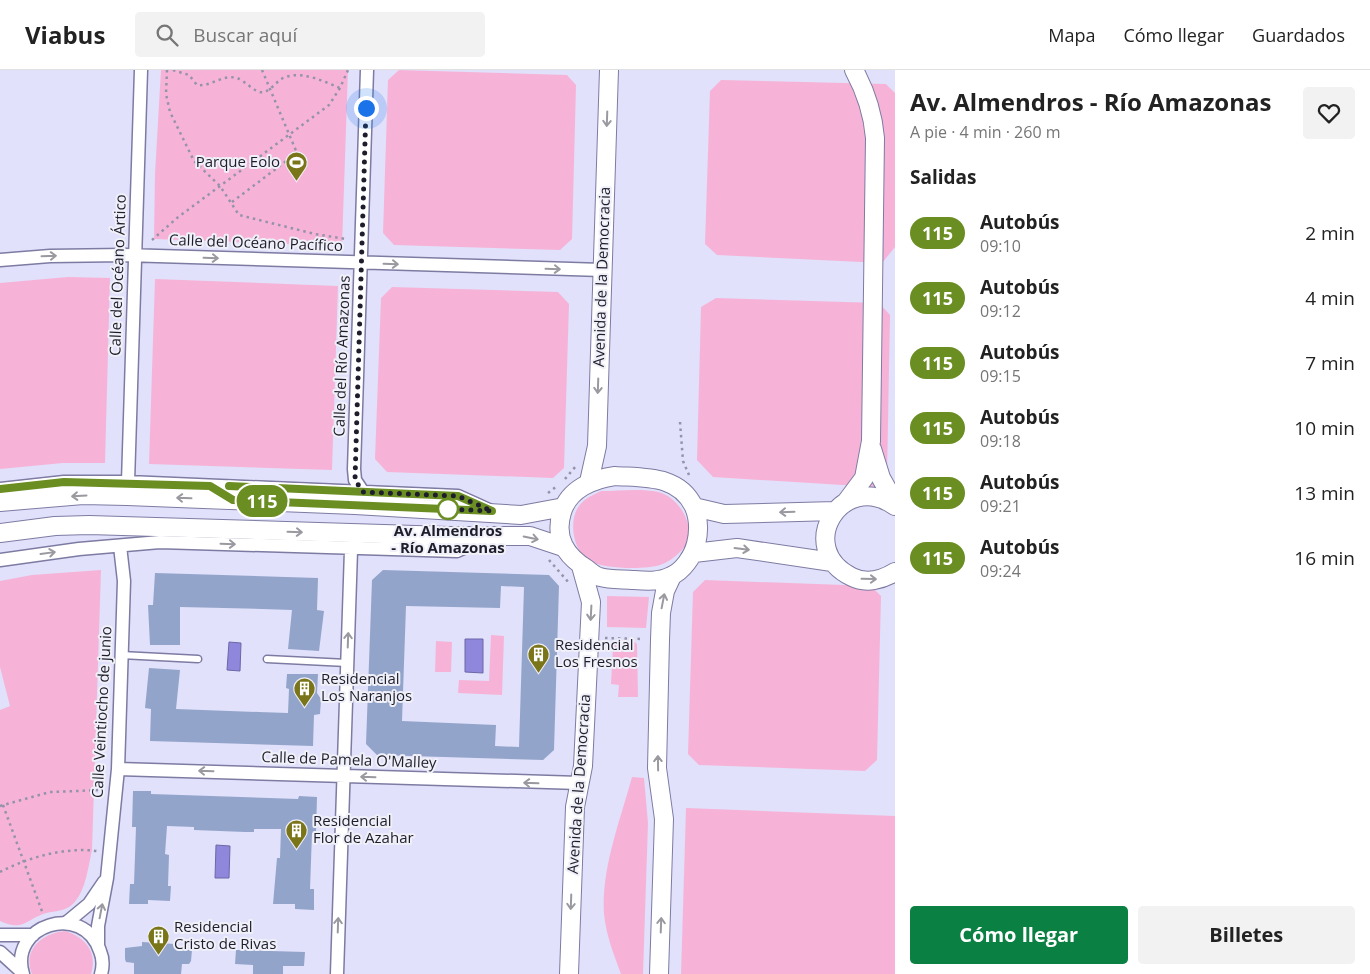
<!DOCTYPE html>
<html lang="es">
<head>
<meta charset="utf-8">
<style>
	body { margin:0; font-family:"Open Sans",sans-serif; background:#f2f2f2; color:#222; height:100vh; display:flex; flex-direction:column; font-size:19px; white-space:nowrap }
	* { box-sizing:border-box; margin:0 }
	p { font-size:16px; color:#767676 }
	.icon { flex:none; width:28px; height:28px; fill:none; stroke:currentColor; stroke-width:2; stroke-linecap:round; stroke-linejoin:round }
	.map { position:relative; flex:1; overflow:hidden }
	.side { display:flex; flex-direction:column; background:#fff; width:475px }
	.side>* { flex:none }
	.badge { padding:0 10px; border-radius:16px; font-size:18px; line-height:32px }
	.you { position:absolute; width:25px; height:25px; margin:-12px; border:4px solid #fff; border-radius:50%; background:#1a73e8; box-shadow:0 0 0 8px #1a73e833 }
	.map>.badge { position:absolute; translate:-50% -50%; box-shadow:0 0 0 2px #fff }
	h2 { padding:0 15px; font-size:19px; line-height:45px }
	.round { display:grid; place-items:center; flex:none; width:52px; height:52px; border-radius:5px; background:#f2f2f2 }
	.overview { display:flex; align-items:center; justify-content:space-between; height:85px; padding:0 15px }
	h1 { font-size:24px; font-weight:700; line-height:38px }
	.cta { display:flex; gap:10px; margin-top:auto; padding:10px 15px }
	.cta a { flex:1; height:58px; border-radius:5px; background:#0b8043; color:#fff; font-size:20px; font-weight:700; line-height:58px; text-align:center }
	.cta a+a { background:#f2f2f2; color:#222 }
	ul { padding:0; list-style:none }
	li { display:flex; align-items:center; gap:15px; height:65px; padding:0 15px }
	li div { flex:1 }
	li b { display:block; font-size:19px }
	li em { font-style:normal }
	li .badge { min-width:55px; font-weight:700; text-align:center }
	header { display:flex; align-items:center; gap:30px; box-sizing:border-box; height:70px; padding:0 25px; background:#fff; border-bottom:1px solid #e0e0e0 }
	header strong { font-size:24px }
	nav { display:flex; gap:28px; margin-inline-start:auto; font-size:18px }
	.search { width:350px; height:45px; background:#f2f2f2; display:flex; align-items:center; gap:12px; box-sizing:border-box; padding:0 18px; border-radius:5px; color:#767676; font-size:19px }
	main { display:flex; flex:1; min-height:0 }
	.map>svg:first-child { display:block }
	.green { fill:#f6b3d7 }
	.water { fill:#8e87dc; stroke:#6c67a7 }
	.building { fill:#93a4ca; fill-rule:evenodd }
	.lines { fill:none; stroke-linecap:round; stroke-linejoin:round }
	.lane-casing { stroke:#7d7ba2; stroke-width:9 }
	.street-casing { stroke:#7d7ba2; stroke-width:15 }
	.secondary-casing { stroke:#7d7ba2; stroke-width:20 }
	.path { stroke:#9493a9; stroke-width:2.5; stroke-dasharray:2.5 4; stroke-linecap:butt }
	.lane { stroke:#fff; stroke-width:6 }
	.street { stroke:#fff; stroke-width:12 }
	.secondary { stroke:#fff; stroke-width:18 }
	.oneway { stroke:#9a99a0 }
	.line-casing { stroke:#fff; stroke-width:11 }
	.line { stroke:#6b8e23; stroke-width:8 }
	.walk { stroke:#1e1d2c; stroke-width:5; stroke-dasharray:0 9 }
	.stop-dot { fill:#fff; stroke:#6b8e23; stroke-width:2.5 }
	.labels { text-anchor:middle; stroke-width:4; stroke-linejoin:round; paint-order:stroke }
	.poi-label { font-size:15px; fill:#1e1d2c; stroke:#f0f0f8; text-anchor:start }
	.street-label { font-size:15px; fill:#1e1d2c; stroke:#f0f0f8 }
	.stop-label { font-size:15px; font-weight:bold; fill:#1e1d2c; stroke:#f0f0f8 }
</style>
</head>
<body>
<header>
<strong>Viabus</strong>
<div class="search"><svg class="icon" aria-label="search" viewBox="0 0 24 24"><circle cx="10" cy="10" r="6"/><path d="M15 15l6 6"/></svg>Buscar aquí</div>
<nav><a>Mapa</a><a>Cómo llegar</a><a>Guardados</a></nav>
</header>
<main>
<div class="map">
<svg width="895" height="904" viewBox="0 0 895 904">
	<rect width="100%" height="100%" fill="#e1e1fb"/>
	<!-- green -->
	<path class="green" d="M161,0H348L342,176L154,169L155,104Z
		M399,0L567,5L576,15L572,169L560,180L394,175L383,163L388,10Z
		M721,10L886,14L895,23V177L882,193L717,185L705,174L710,21Z
		M68,207L110,208L105,393H63L0,399V213Z
		M155,209L338,216L332,400L149,394Z
		M392,217L558,222L569,234L564,398L553,408L387,402L375,389L381,228Z
		M716,228L879,233L890,245L887,406L875,417L713,407L697,390L701,237Z
		M601,421C619,421 641,418 658,422C677,426 693,451 688,470C685,480 670,492 660,495C645,500 603,499 589,491C573,480 568,451 579,436C585,428 593,425 601,421Z
		M101,500L92,780C88,798 85,827 69,837C61,842 52,841 43,844C25,851 22,861 0,851V640L10,636L0,597V511L32,505Z
		M705,510L871,516L881,526L877,690L865,701L699,695L688,684L693,522Z
		M607,526L649,527L646,558L607,557Z
		M491,565L504,566L502,625L458,623L459,610L489,611Z
		M436,571L452,572L451,602H435Z
		M617,571H633L637,574L638,627H618L619,615L611,614L613,577Z
		M632,707L644,708L648,753L643,904H621C614,885 606,865 604,844C601,799 620,751 632,707Z
		M686,738L895,746V904H681Z
		M65,861C85,867 98,882 91,904H32C22,879 43,863 65,861Z"/>
	<!-- water -->
	<path class="water" d="M465,569H483V603L465,602Z
		M229,572L241,573L240,601L227,600Z
		M216,775L230,776L229,808H215Z"/>
	<!-- building -->
	<path class="building" d="M383,500L549,505L559,516L554,680L543,690L377,685L366,674L372,510ZM501,516L524,517L519,677L495,676L496,655L402,651L406,536L500,538Z
		M155,503L318,508L317,540L324,541L319,581L288,579L292,540L262,539L180,537V575H150L148,535H153Z
		M149,598L180,600L176,639L259,642L288,643L289,619L286,618L287,604H318L317,623L321,629L320,644L314,645L313,676L150,671L151,639L145,638Z
		M133,721H151V724L298,729L299,726L317,727L316,763H312L310,819H314V840L295,839V834H273L277,788H280L281,759H254V762H245L194,760V757L167,756L165,784L169,785L168,816H171L170,831L148,830V834H129L130,814H134L136,757H132Z
		M142,872L175,874V877L186,878V880H192L191,891L189,894H182L181,904H134V893L126,892L125,889V878L142,876Z
		M236,880L305,882L304,896H283V904H253V895L235,894Z"/>
	<g class="lines">
		<defs>
			<path id="lane" d="M121,585L198,589
				M267,589L347,593"/>
			<path id="street" d="M0,190L50,186L125,185L602,200
				M128,412L141,0
				M0,419L64,412H128L458,426L489,440
				M363,422L355,410L354,399L367,0
				M0,490L79,479L160,472L457,481L486,468
				M118,699L579,713
				M66,853L89,834L104,812
				M0,865H33
				M98,875V856L107,808L118,699L124,511L120,476
				M0,882L22,902
				M23,904C8,855 83,831 100,881C103,888 103,897 101,904
				M337,904L351,480"/>
			<path id="secondary" d="M872,379L881,408L895,433
				M615,406C645,408 679,405 694,437C699,449 699,462 696,474C693,486 683,501 671,506C660,512 646,511 634,510C623,509 610,510 600,507C595,506 591,502 587,499C566,486 554,468 562,442C569,419 593,409 615,406Z
				M589,412L597,376L609,0
				M0,432L83,425L127,426L355,435L521,445L564,437
				M846,432L864,408L871,371L875,68C873,43 866,22 854,0
				M895,436C841,399 794,479 852,507C866,514 882,510 895,502
				M694,437L724,444L835,441
				M0,463L55,456L89,455L448,466H530L563,477
				M694,483L737,478L832,492
				M569,904L575,737L583,696L591,532L581,496
				M659,904L664,749L657,698L660,570L661,543L665,521L672,506"/>
		</defs>
		<!-- lane casing -->
		<use href="#lane" class="lane-casing"/>
		<!-- street casing -->
		<use href="#street" class="street-casing"/>
		<!-- secondary casing -->
		<use href="#secondary" class="secondary-casing"/>
		<!-- path -->
		<path class="path" d="M167,0L166,24L170,42L194,91L220,116L239,145L315,164L346,169
			M173,0L189,5L197,15C211,17 222,4 237,8C246,11 255,24 264,22C271,20 276,12 283,8C301,0 323,11 340,18
			M232,132L297,83L262,0
			M152,170L177,148L329,35L340,18L348,0
			M680,352L683,391L689,405
			M565,409L576,396
			M548,423L557,416
			M549,490L570,514
			M605,568L644,569
			M3,735L43,844
			M0,736L50,722L101,720
			M0,802C29,787 65,777 97,781"/>
		<!-- lane -->
		<use href="#lane" class="lane"/>
		<!-- street -->
		<use href="#street" class="street"/>
		<!-- secondary -->
		<use href="#secondary" class="secondary"/>
	</g>
	<!-- one-way arrows -->
	<defs><path id="oneway-shaft" d="M-6 0H5M1.5-3L5.5 0L1.5 3" fill="none" stroke-width="1.6" stroke-linecap="round" stroke-linejoin="round" transform="scale(1.25)"/></defs>
	<g class="oneway">
		<use href="#oneway-shaft" transform="translate(607 49) rotate(92)"/>
		<use href="#oneway-shaft" transform="translate(49 186) rotate(-2)"/>
		<use href="#oneway-shaft" transform="translate(211 188) rotate(2)"/>
		<use href="#oneway-shaft" transform="translate(391 194) rotate(2)"/>
		<use href="#oneway-shaft" transform="translate(553 199) rotate(2)"/>
		<use href="#oneway-shaft" transform="translate(598 316) rotate(92)"/>
		<use href="#oneway-shaft" transform="translate(79 426) rotate(177)"/>
		<use href="#oneway-shaft" transform="translate(184 428) rotate(-178)"/>
		<use href="#oneway-shaft" transform="translate(787 442) rotate(178)"/>
		<use href="#oneway-shaft" transform="translate(295 462) rotate(2)"/>
		<use href="#oneway-shaft" transform="translate(531 468) rotate(11)"/>
		<use href="#oneway-shaft" transform="translate(228 474) rotate(2)"/>
		<use href="#oneway-shaft" transform="translate(742 479) rotate(7)"/>
		<use href="#oneway-shaft" transform="translate(48 483) rotate(-8)"/>
		<use href="#oneway-shaft" transform="translate(869 509) rotate(1)"/>
		<use href="#oneway-shaft" transform="translate(663 531) rotate(-79)"/>
		<use href="#oneway-shaft" transform="translate(591 543) rotate(93)"/>
		<use href="#oneway-shaft" transform="translate(348 570) rotate(-88)"/>
		<use href="#oneway-shaft" transform="translate(658 693) rotate(-91)"/>
		<use href="#oneway-shaft" transform="translate(206 701) rotate(-178)"/>
		<use href="#oneway-shaft" transform="translate(368 707) rotate(-178)"/>
		<use href="#oneway-shaft" transform="translate(531 713) rotate(-178)"/>
		<use href="#oneway-shaft" transform="translate(571 832) rotate(92)"/>
		<use href="#oneway-shaft" transform="translate(101 841) rotate(-79)"/>
		<use href="#oneway-shaft" transform="translate(338 855) rotate(-88)"/>
		<use href="#oneway-shaft" transform="translate(661 855) rotate(-88)"/>
	</g>
	<g class="lines">
		<defs>
			<path id="line" d="M0,419L64,412L210,416L233,430L492,441L458,426L229,416"/>
		</defs>
		<!-- line casing -->
		<use href="#line" class="line-casing"/>
		<!-- line -->
		<use href="#line" class="line"/>
		<!-- walk -->
		<path class="walk" d="M366,38L355,410L363,422L458,426L492,441L448,439"/>
	</g>
	<!-- icons -->
	<defs>
		<symbol id="stadium-pin" viewBox="-11 -11 22 30"><path d="M0 17L-7.5 6A9.5 9.5 0 1 1 7.5 6Z" fill="#7a7519" stroke="#f0f0f8"/><path d="M0-5a6.5 5 0 1 0 0 10a6.5 5 0 1 0 0-10ZM-3.5-1.8h7v3.6h-7Z" fill="#fff"/></symbol>
		<symbol id="building-pin" viewBox="-11 -11 22 30"><path d="M0 17L-7.5 6A9.5 9.5 0 1 1 7.5 6Z" fill="#7a7519" stroke="#f0f0f8"/><path d="M-4-6H4V6H1V3H-1V6H-4ZM-2.5-4.3h1.7v1.8h-1.7ZM.8-4.3h1.7v1.8H.8ZM-2.5-1h1.7V.8h-1.7ZM.8-1h1.7V.8H.8Z" fill="#fff"/></symbol>
	</defs>
	<g fill-rule="evenodd">
		<use href="#stadium-pin" x="284" y="80" width="25" height="34"/>
		<use href="#building-pin" x="526" y="572" width="25" height="34"/>
		<use href="#building-pin" x="292" y="606" width="25" height="34"/>
		<use href="#building-pin" x="284" y="748" width="25" height="34"/>
		<use href="#building-pin" x="146" y="854" width="25" height="34"/>
	</g>
	<!-- markers -->
	<circle class="stop-dot" cx="448" cy="439" r="10"/>
	<g class="labels">
		<!-- poi labels -->
		<g class="poi-label">
			<text x="280" y="97" text-anchor="end">Parque Eolo</text>
			<text x="555" y="580">Residencial<tspan x="555" dy="17">Los Fresnos</tspan></text>
			<text x="321" y="614">Residencial<tspan x="321" dy="17">Los Naranjos</tspan></text>
			<text x="313" y="756">Residencial<tspan x="313" dy="17">Flor de Azahar</tspan></text>
			<text x="174" y="862">Residencial<tspan x="174" dy="17">Cristo de Rivas</tspan></text>
		</g>
		<!-- street labels -->
		<g class="street-label">
			<text transform="translate(256 173) rotate(2)" y="5">Calle del Océano Pacífico</text>
			<text transform="translate(118 205) rotate(-88)" y="5">Calle del Océano Ártico</text>
			<text transform="translate(602 207) rotate(-88)" y="5">Avenida de la Democracia</text>
			<text transform="translate(342 286) rotate(-88)" y="5">Calle del Río Amazonas</text>
			<text transform="translate(102 642) rotate(-87)" y="5">Calle Veintiocho de junio</text>
			<text transform="translate(349 690) rotate(2)" y="5">Calle de Pamela O'Malley</text>
			<text transform="translate(579 714) rotate(-86)" y="5">Avenida de la Democracia</text>
		</g>
		<!-- stop labels -->
		<g class="stop-label">
			<text x="448" y="466">Av. Almendros<tspan x="448" dy="17">- Río Amazonas</tspan></text>
		</g>
	</g>
</svg>
<div class="you" style="left:366px;top:38px"></div>
<b class="badge" style="left:262px;top:431px;background:#6b8e23;color:#fff">115</b>
</div>
<section class="side">
<div class="overview"><div><h1>Av. Almendros - Río Amazonas</h1><p>A pie · 4 min · 260 m</p></div><a class="round"><svg class="icon" aria-label="heart" viewBox="0 0 24 24"><path d="M12 20l-8-8c-3-5 5-10 8-4 3-6 11-1 8 4z"/></svg></a></div>
<h2>Salidas</h2>
<ul>
<li><span class="badge" style="background:#6b8e23;color:#fff">115</span><div><b>Autobús</b><p>09:10</p></div><em>2 min</em></li>
<li><span class="badge" style="background:#6b8e23;color:#fff">115</span><div><b>Autobús</b><p>09:12</p></div><em>4 min</em></li>
<li><span class="badge" style="background:#6b8e23;color:#fff">115</span><div><b>Autobús</b><p>09:15</p></div><em>7 min</em></li>
<li><span class="badge" style="background:#6b8e23;color:#fff">115</span><div><b>Autobús</b><p>09:18</p></div><em>10 min</em></li>
<li><span class="badge" style="background:#6b8e23;color:#fff">115</span><div><b>Autobús</b><p>09:21</p></div><em>13 min</em></li>
<li><span class="badge" style="background:#6b8e23;color:#fff">115</span><div><b>Autobús</b><p>09:24</p></div><em>16 min</em></li>
</ul>
<div class="cta"><a>Cómo llegar</a><a>Billetes</a></div>
</section>
</main>
</body>
</html>
